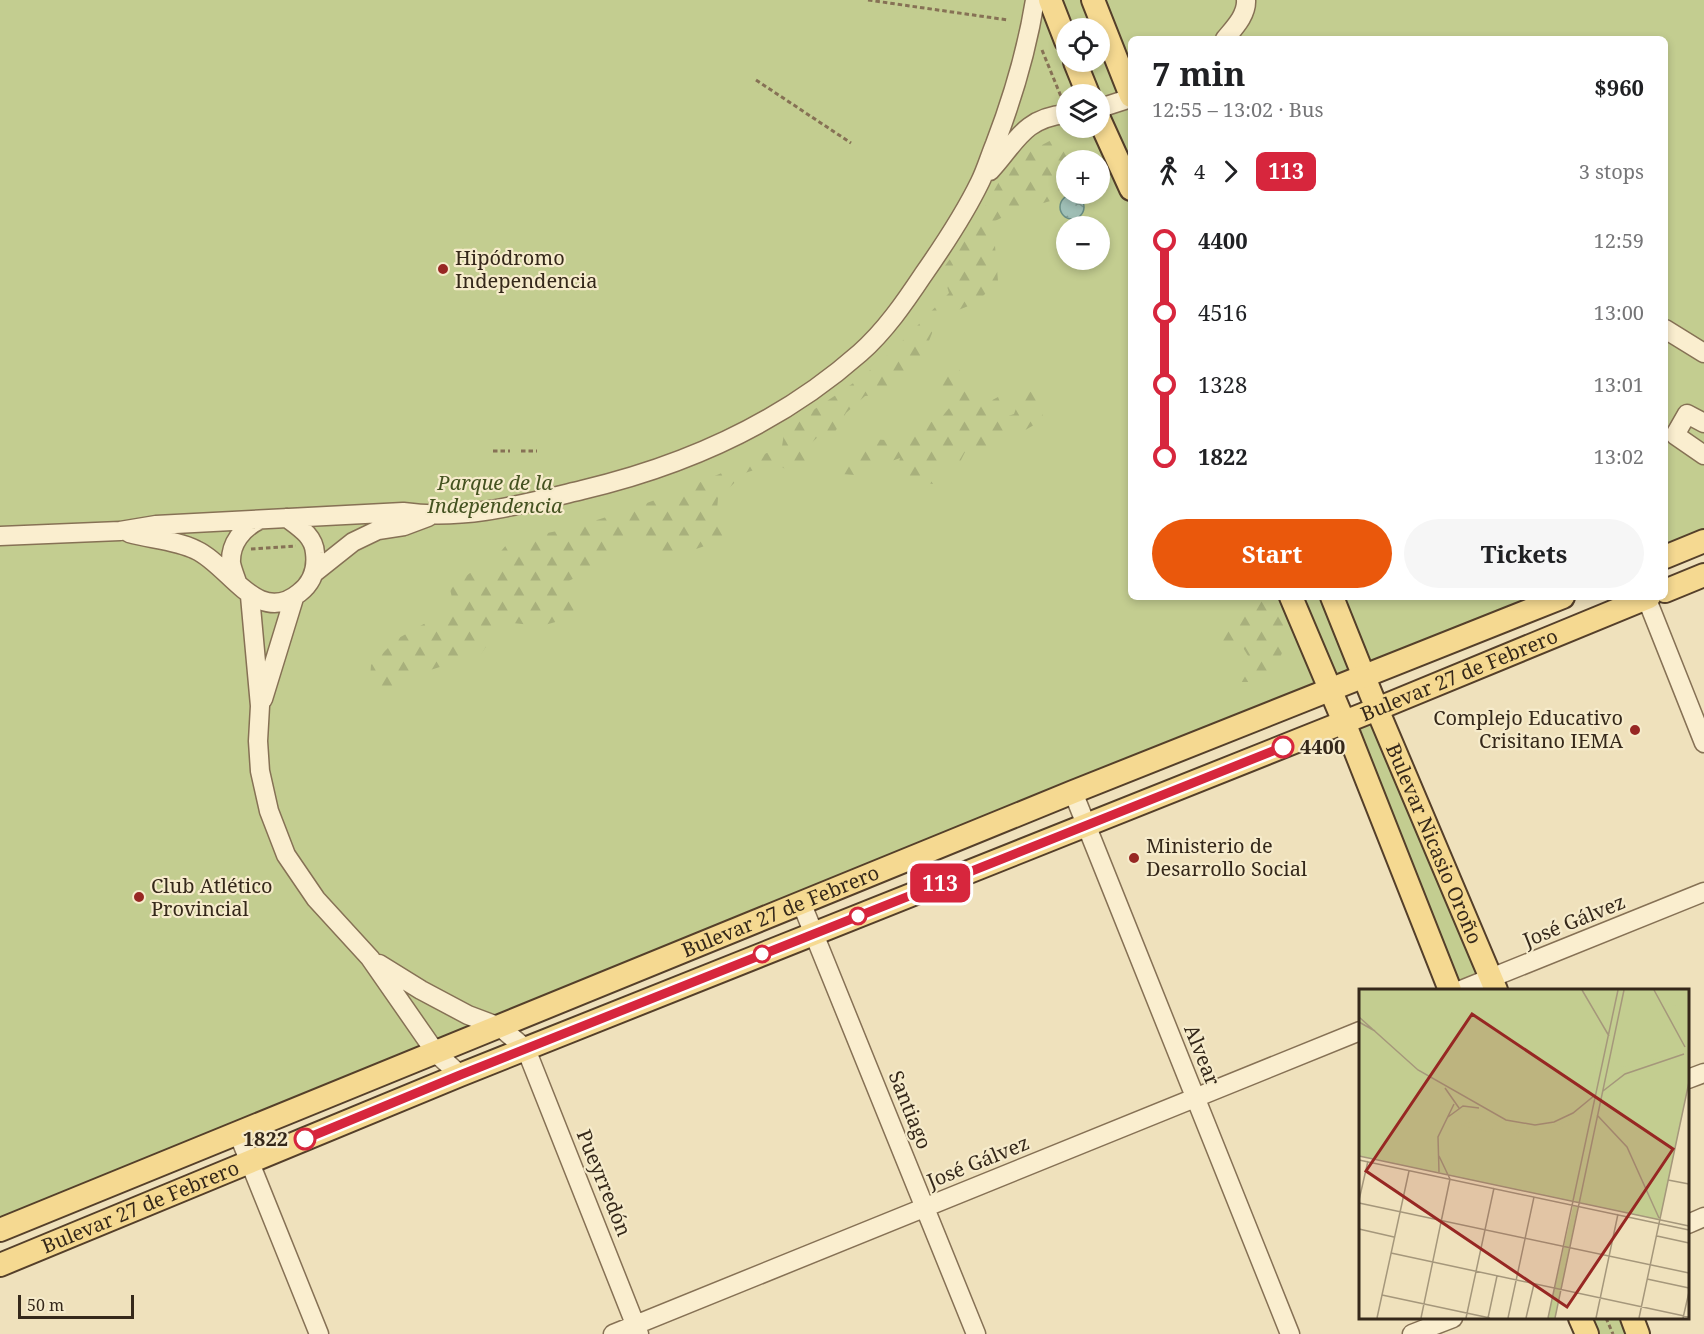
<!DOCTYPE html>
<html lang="en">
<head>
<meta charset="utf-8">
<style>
	body { margin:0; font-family:"Noto Serif",serif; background:#f6f6f6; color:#202124; height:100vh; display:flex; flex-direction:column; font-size:22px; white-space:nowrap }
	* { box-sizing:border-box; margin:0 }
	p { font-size:20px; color:#757577 }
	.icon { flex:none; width:33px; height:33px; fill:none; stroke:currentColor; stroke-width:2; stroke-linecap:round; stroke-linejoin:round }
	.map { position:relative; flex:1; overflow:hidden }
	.sheet { position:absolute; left:1128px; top:36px; width:540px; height:564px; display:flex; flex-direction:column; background:#fff; border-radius:9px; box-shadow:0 3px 9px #0003 }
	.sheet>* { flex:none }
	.badge { padding:0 12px; border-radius:9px; font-size:21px; line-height:39px }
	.fabs { position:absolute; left:1056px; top:18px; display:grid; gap:12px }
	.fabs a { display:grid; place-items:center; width:54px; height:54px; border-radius:50%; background:#fff; box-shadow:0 3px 9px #0003; font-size:30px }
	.scale { position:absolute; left:18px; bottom:15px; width:116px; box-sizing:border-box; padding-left:6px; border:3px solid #35281a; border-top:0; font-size:16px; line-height:21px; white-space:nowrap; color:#35281a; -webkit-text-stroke:4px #f6ebcb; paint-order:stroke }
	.map>.badge { position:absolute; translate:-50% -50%; box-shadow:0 0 0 3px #fff }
	.legs { display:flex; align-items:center; gap:9px; height:66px; padding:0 24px; font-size:20px }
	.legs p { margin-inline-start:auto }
	.head { display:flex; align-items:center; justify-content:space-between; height:102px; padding:0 24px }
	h1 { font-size:33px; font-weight:700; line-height:45px }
	.primary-button { display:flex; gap:12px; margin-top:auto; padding:12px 24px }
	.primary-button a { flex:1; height:69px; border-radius:36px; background:#ea580c; color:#fff; font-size:24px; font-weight:700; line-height:69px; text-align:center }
	.primary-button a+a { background:#f6f6f6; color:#202124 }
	ul { padding:0 24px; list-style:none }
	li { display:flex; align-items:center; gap:21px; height:72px; font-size:22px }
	li i { display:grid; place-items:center; width:9px; height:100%; margin:0 8px; background:currentColor }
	li i::after { content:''; width:15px; height:15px; margin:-8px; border:4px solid; border-radius:50%; background:#fff }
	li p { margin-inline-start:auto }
	li:first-child i { background:linear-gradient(#0000 50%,currentColor 0) }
	li:last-child i { background:linear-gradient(currentColor 50%,#0000 0) }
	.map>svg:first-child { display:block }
	.green { fill:#c3cd90; fill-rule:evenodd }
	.forest { fill:url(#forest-firs) }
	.water { fill:url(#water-ripples); stroke:#688d85; stroke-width:1.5 }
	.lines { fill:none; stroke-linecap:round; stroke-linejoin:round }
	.minor-casing { stroke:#867155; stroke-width:21 }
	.major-casing { stroke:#543f2a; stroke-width:26 }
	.path { stroke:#867155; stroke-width:3; stroke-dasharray:4.5 3; stroke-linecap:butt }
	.minor { stroke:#faeecf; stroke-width:18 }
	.major { stroke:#f5d991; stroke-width:22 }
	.line-1-casing { stroke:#fff; stroke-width:14 }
	.line-1 { stroke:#d7263d; stroke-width:9 }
	.poi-dot { fill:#972723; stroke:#f6ebcb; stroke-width:2 }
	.stop-1-dot { fill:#fff; stroke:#d7263d; stroke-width:3 }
	.labels { text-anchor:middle; stroke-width:4.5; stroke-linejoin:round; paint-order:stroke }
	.poi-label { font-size:20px; fill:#35281a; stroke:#f6ebcb; text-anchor:start }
	.park-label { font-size:20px; font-style:italic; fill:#445220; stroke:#f6ebcb }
	.street-label { font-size:20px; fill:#35281a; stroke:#f6ebcb }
	.stop-label { font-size:20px; font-weight:bold; fill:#35281a; stroke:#f6ebcb; text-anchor:start }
	.inset-road { fill:none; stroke:#a5977b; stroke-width:1.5 }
	.view { fill:#972723; fill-opacity:0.15; stroke:#972723; stroke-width:3 }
	.inset-edge { fill:none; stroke:#35281a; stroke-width:3 }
</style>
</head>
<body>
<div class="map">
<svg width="1704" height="1334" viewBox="0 0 1704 1334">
	<defs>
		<pattern id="forest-firs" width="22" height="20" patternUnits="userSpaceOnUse" patternTransform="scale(1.5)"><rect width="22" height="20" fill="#c3cd90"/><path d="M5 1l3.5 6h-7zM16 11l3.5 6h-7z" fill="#a8b07c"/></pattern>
		<pattern id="water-ripples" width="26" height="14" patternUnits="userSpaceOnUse" patternTransform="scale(1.5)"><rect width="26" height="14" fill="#a0c0b7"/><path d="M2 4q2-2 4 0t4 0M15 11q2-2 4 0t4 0" fill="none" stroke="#839c94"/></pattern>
	</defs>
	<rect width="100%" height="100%" fill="#efe1bc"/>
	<!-- green -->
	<path class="green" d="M0,0H1704V541L1665,557V39H1131V597H1563L0,1230ZM1066,28H1100V62H1066ZM1066,94H1100V128H1066ZM1066,160H1100V194H1066ZM1066,226H1100V260H1066Z
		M1377,709L1496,990H1450L1344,722Z
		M1580,1318H1632L1638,1334H1587Z"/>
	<!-- forest -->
	<path class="forest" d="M1059,136L1074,152L1071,160H1066V179L1054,200L1015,211L993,222L998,281L976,303L938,318L925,351L906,374L894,393L865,396L846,413L832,437L821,434L806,448L804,480L775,463L745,473L718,498L717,511L729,536C716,543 669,561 657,551C651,546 647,538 642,532L619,543L600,564L567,582L580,597L570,618L541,626L503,622L481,654L424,672L401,688L369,691L371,665L397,639L438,616L453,602L450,589L470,573L490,570L497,556L512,538C528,535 546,534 562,530C638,510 711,479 782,446L785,428C821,405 859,382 890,353C910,334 929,313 949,293L942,270L976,223L1010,162Z
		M956,364L981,406L998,397L1002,407L1000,419L1014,414L1020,398L1033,390L1044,419L1022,432H1002L986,449L965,452L955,472L946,462L933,484L913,481L896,474L900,458L855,475L842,474L847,453L872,439L885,440L909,429L940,419L950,407L937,375Z
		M1251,597H1281L1280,617L1289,636L1279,660L1257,682H1241L1250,659L1239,641L1216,651L1210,642L1225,628L1230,621L1242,622L1241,609Z"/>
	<!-- water -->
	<path class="water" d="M1060 207a12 12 0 1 1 24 0a12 12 0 1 1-24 0Z"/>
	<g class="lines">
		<defs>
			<path id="minor" d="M1225,39C1234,28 1247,15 1246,0
				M1100,108L1131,98
				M990,171C1016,143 1023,118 1066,114
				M1665,329L1704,353
				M1704,423L1687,414L1675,435L1704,455
				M129,533C150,539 176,540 196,550C229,565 258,627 299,593C312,583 317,569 315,553C314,536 299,527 287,518
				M0,536L120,531L156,525L403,512C463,521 524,504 582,490C684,466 782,422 860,353C885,331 905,302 923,275C944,245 964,215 980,182C986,170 990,156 995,144C1013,97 1027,50 1035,0
				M314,573L353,542L378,530L404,526L428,517
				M237,582C235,576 232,569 231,563C230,543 243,528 259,520
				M250,596L260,706L258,741L260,771L269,811L286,855L316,899L370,958L436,1053L460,1075
				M1646,597L1704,743
				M263,699L294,598
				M1073,792L1290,1334
				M801,902L976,1334
				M379,964L421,990L468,1015L500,1027L526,1049L639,1334
				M1461,990L1704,892
				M1688,1079L1704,1073
				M238,1133L319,1334
				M1688,1224L1704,1217
				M613,1334L1360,1031
				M1412,1334L1453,1318"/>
			<g id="major">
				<path d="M1050,0L1066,41"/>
				<path d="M1093,0L1131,96"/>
				<path d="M1075,62L1088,94"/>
				<path d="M1100,121L1131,189"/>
				<path d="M1665,557L1704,541"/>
				<path d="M1665,591L1704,575"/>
				<path d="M1291,597L1344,722L1450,990"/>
				<path id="s1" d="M1332,597L1377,709L1496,990"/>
				<path id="s2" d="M0,1230L1073,792L1563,597"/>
				<path id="s3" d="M0,1265L460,1075L1377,709L1649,597"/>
				<path d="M1580,1318L1587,1334"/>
				<path d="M1632,1318L1638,1334"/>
			</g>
		</defs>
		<!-- minor casing -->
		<use href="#minor" class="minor-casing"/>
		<!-- major casing -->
		<use href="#major" class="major-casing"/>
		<!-- path -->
		<path class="path" d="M868,0L1008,20
			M1042,50L1062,99
			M756,80L851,143
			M493,451H510
			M521,451H537
			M251,549L296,546
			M1606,1318L1613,1334"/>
		<!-- minor -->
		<use href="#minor" class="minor"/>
		<!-- major -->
		<use href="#major" class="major"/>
	</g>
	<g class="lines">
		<defs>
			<path id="line-1" d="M305,1139L460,1075L1283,747"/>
		</defs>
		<!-- line-1 casing -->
		<use href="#line-1" class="line-1-casing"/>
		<!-- line-1 -->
		<use href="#line-1" class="line-1"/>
	</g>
	<!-- markers -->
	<g class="poi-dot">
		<circle cx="443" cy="269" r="6"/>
		<circle cx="1635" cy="730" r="6"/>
		<circle cx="1134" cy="858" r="6"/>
		<circle cx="139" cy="897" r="6"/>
	</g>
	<g class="stop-1-dot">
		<circle cx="1283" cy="747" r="10"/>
		<circle cx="858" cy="916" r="8"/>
		<circle cx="762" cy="954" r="8"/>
		<circle cx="305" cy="1139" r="10"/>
	</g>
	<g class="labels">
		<!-- poi labels -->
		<g class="poi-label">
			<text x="455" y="265">Hipódromo<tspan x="455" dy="23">Independencia</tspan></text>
			<text x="1623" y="725" text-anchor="end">Complejo Educativo<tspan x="1623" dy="23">Crisitano IEMA</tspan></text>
			<text x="1146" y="853">Ministerio de<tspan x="1146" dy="23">Desarrollo Social</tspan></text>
			<text x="151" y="893">Club Atlético<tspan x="151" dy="23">Provincial</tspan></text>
		</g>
		<!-- park labels -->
		<g class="park-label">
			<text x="495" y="490">Parque de la<tspan x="495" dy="23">Independencia</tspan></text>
		</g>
		<!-- street labels -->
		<g class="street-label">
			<text dy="7" stroke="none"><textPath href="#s3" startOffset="1574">Bulevar 27 de Febrero</textPath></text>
			<text dy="7" stroke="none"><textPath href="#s1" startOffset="267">Bulevar Nicasio Oroño</textPath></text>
			<text dy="7" stroke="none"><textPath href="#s2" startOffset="843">Bulevar 27 de Febrero</textPath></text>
			<text transform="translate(1574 921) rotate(-22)" y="7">José Gálvez</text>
			<text transform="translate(1202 1055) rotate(68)" y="7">Alvear</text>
			<text transform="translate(910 1110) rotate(68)" y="7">Santiago</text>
			<text transform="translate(978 1162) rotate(-22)" y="7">José Gálvez</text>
			<text transform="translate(604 1183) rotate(68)" y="7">Pueyrredón</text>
			<text dy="7" stroke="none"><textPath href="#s3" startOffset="152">Bulevar 27 de Febrero</textPath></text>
		</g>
		<!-- stop labels -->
		<g class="stop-label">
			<text x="1300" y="754">4400</text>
			<text x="288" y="1146" text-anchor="end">1822</text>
		</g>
	</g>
	<!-- overview -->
	<g transform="translate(1359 989)">
		<rect width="330" height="330" fill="#efe1bc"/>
		<path d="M0,1H330V93L301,231L0,167ZM214,217L219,218L196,329H189Z" fill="#c3cd90"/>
		<path d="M315,16L330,17V55L321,47L308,21ZM239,47L244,69L229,106V93L236,83ZM219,124L227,128L221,132L212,130L208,137L169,145L163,140L156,146L146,139H134L131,143L101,136L130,129L169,140L201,135Z" fill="#c3cd90"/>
		<path d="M267,1H292L309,45L299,70L264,78L255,74L252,66Z" fill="#c3cd90"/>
		<path class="inset-road" d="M223,1L250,47M295,1L326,58M0,28L59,81L147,131L176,136L195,133L214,124L236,106M0,33L16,42M86,99L100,119M244,102L266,85L325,65M238,126L268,158L300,229M89,128L104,117L120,119M0,167L330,237M0,171L330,241M80,183L79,148L95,115M309,191L330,195M0,211L9,172M0,214L330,284M0,240L35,248M298,247L330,254M32,264L330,328M288,290L330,299M23,306L131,329M18,329L50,182M62,329L91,190L80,167M107,329L135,199M129,329L138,287M149,329L175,208M167,329L175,295M189,329L259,1M196,329L265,1M237,329L259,225M280,329L330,93M324,329L330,303"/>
		<path class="view" d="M113,25L314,160L208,318L7,182Z"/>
		<rect width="330" height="330" class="inset-edge"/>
	</g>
</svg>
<div class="fabs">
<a><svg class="icon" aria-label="locate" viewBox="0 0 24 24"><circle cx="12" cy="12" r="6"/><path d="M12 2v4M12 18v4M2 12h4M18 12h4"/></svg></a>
<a><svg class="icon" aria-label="layers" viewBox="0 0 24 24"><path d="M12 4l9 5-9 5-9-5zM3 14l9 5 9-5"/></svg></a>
<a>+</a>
<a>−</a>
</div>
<div class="scale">50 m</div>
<b class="badge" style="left:940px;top:883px;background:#d7263d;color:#fff">113</b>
<section class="sheet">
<div class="head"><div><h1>7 min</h1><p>12:55 – 13:02 · Bus</p></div><b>$960</b></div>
<div class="legs"><svg class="icon" aria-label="walk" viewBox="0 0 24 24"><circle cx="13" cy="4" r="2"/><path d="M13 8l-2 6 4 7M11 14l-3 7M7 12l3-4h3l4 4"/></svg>4<svg class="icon" aria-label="forward" viewBox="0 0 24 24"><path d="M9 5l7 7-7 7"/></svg><b class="badge" style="background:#d7263d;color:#fff">113</b><p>3 stops</p></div>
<ul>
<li><i style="color:#d7263d"></i><b>4400</b><p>12:59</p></li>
<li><i style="color:#d7263d"></i><span>4516</span><p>13:00</p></li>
<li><i style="color:#d7263d"></i><span>1328</span><p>13:01</p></li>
<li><i style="color:#d7263d"></i><b>1822</b><p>13:02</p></li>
</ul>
<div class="primary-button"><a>Start</a><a>Tickets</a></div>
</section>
</div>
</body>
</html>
